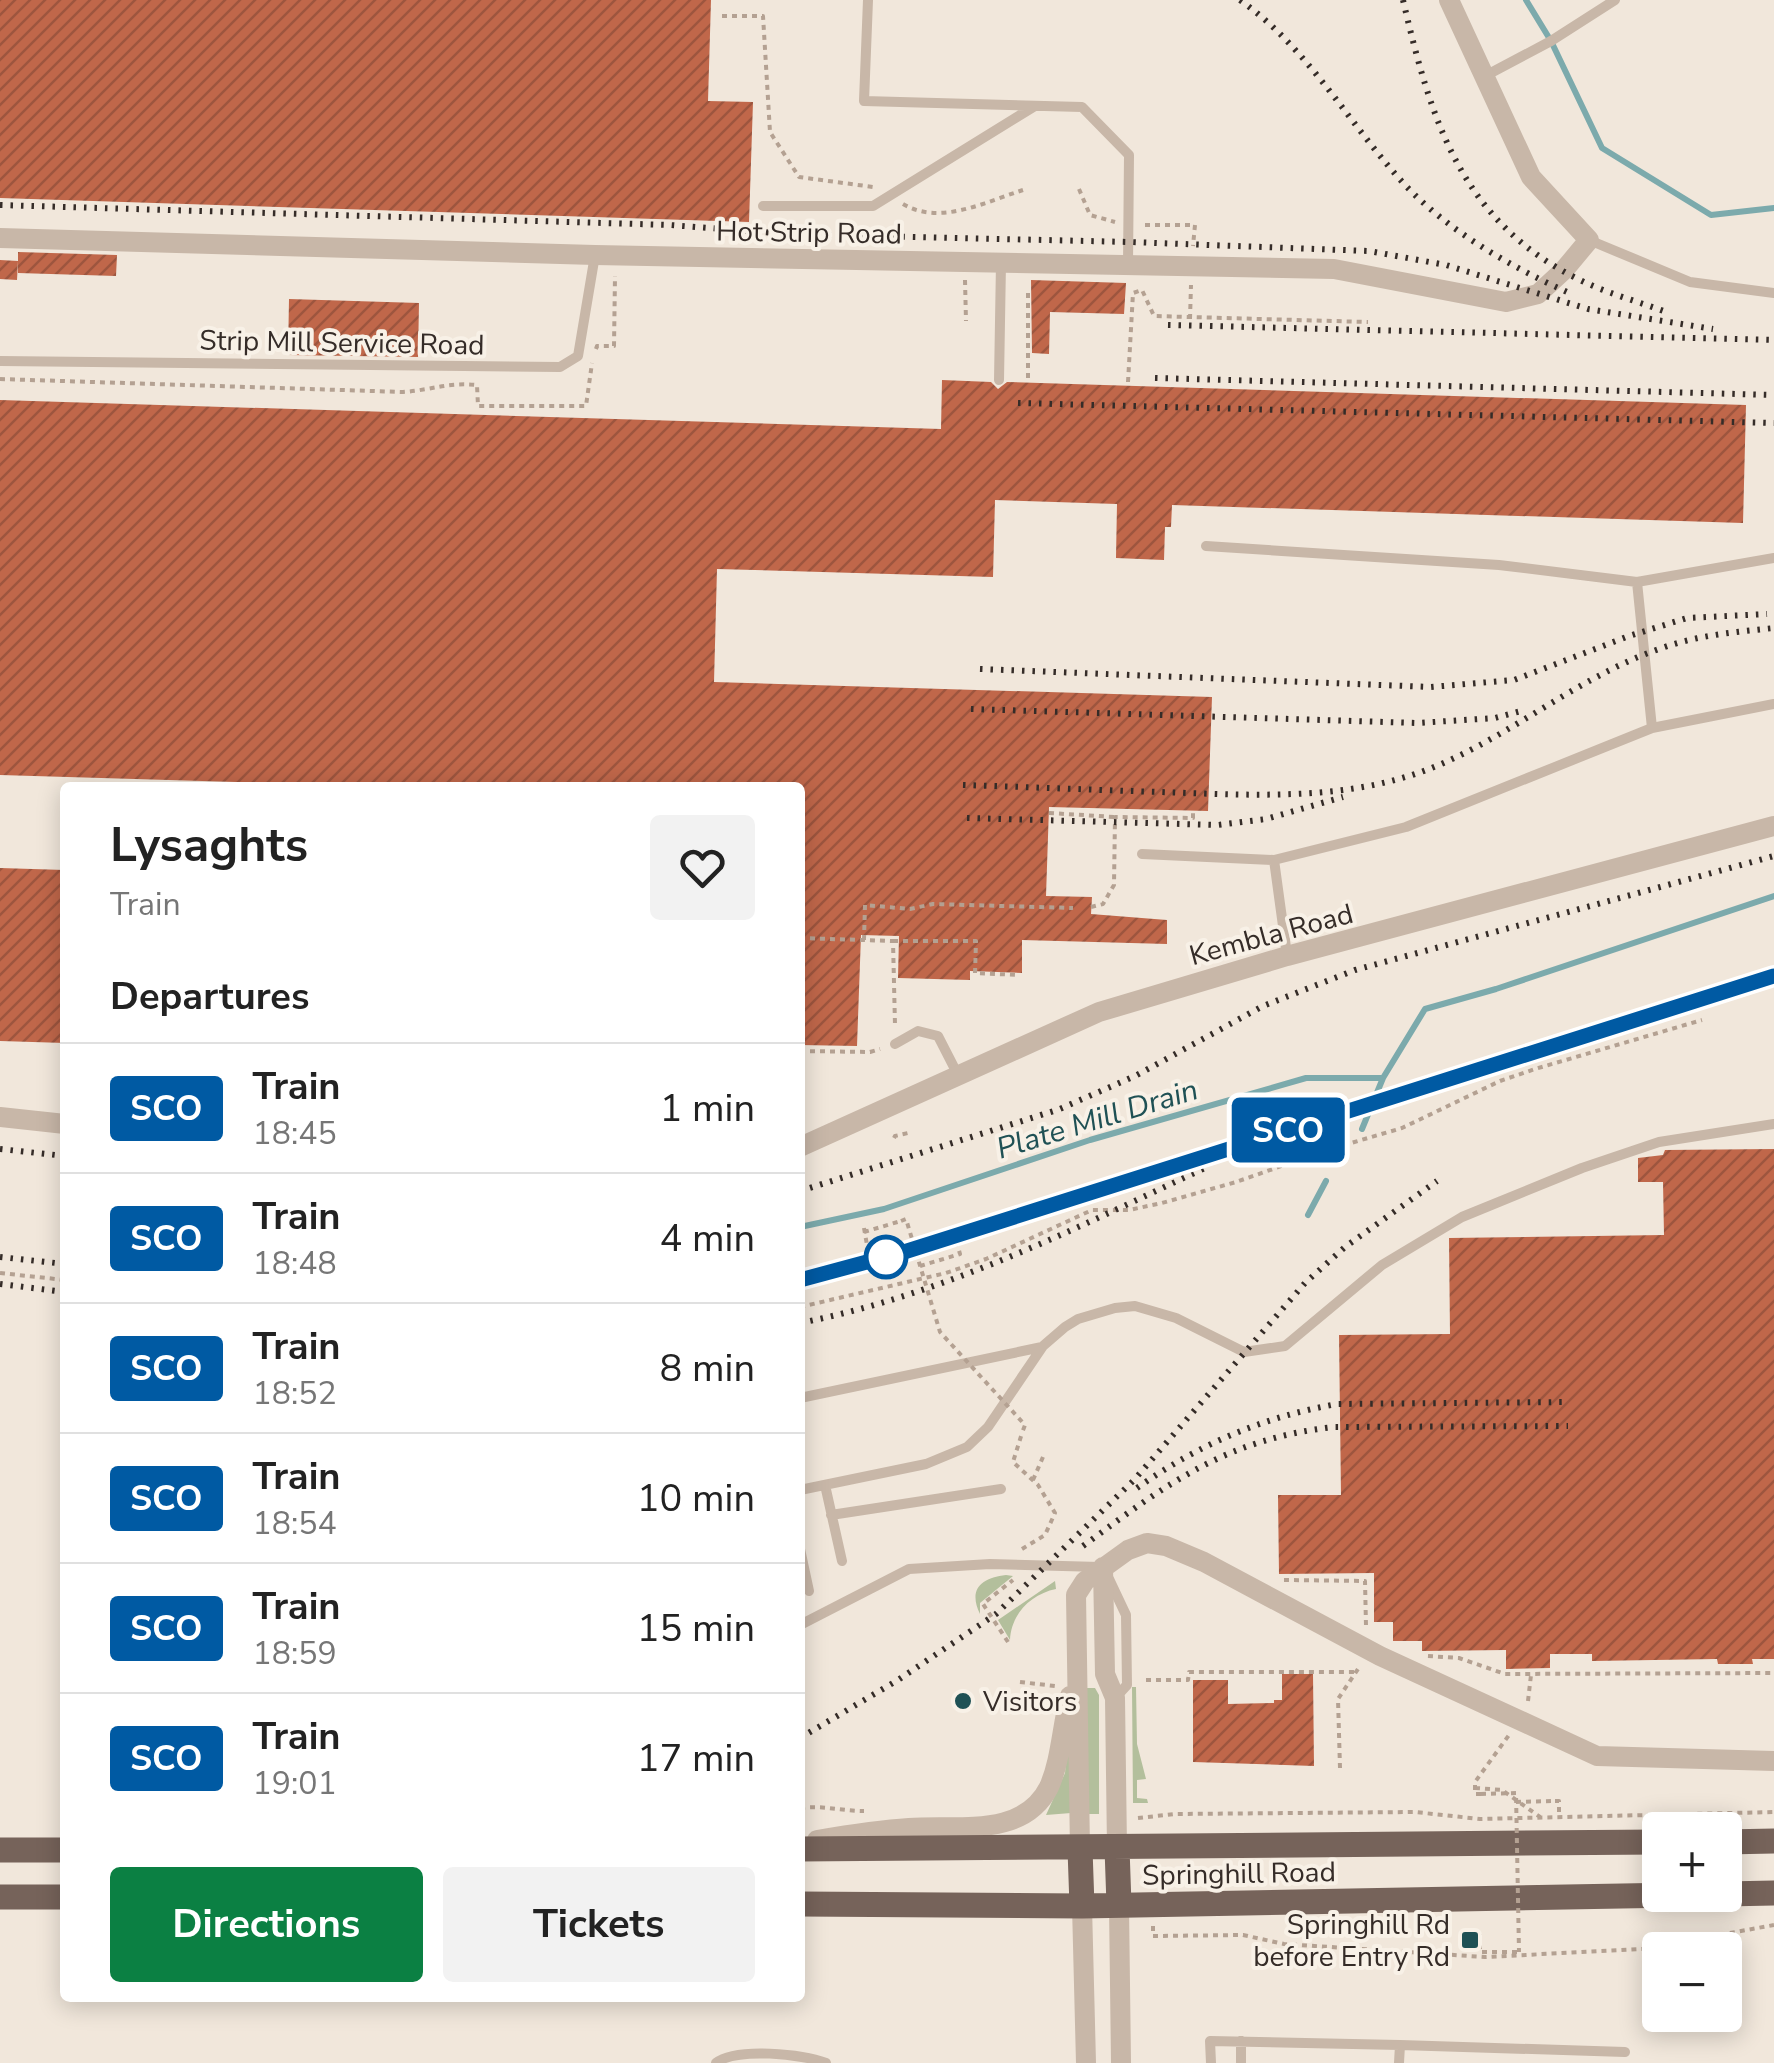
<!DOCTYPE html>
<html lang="en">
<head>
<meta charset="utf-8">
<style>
	body { margin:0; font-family:"Nunito Sans",sans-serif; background:#f2f2f2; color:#222; height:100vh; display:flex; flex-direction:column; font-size:38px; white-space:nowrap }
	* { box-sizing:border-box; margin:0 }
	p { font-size:32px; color:#767676 }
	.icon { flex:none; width:55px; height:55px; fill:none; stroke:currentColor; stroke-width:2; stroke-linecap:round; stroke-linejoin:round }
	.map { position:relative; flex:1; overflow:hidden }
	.side { position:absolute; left:60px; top:782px; width:745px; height:1220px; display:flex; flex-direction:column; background:#fff; border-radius:10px; box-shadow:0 5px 25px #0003 }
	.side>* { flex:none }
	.badge { padding:0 20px; border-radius:8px; font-size:35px; line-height:65px }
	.controls { position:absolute; left:1642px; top:1812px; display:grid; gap:20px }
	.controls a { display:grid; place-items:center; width:100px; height:100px; border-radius:10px; background:#fff; box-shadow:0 5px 25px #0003; font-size:50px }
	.map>.badge { position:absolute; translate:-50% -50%; box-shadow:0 0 0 5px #fff }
	h2 { padding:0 50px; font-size:38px; line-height:90px }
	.round { display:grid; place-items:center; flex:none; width:105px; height:105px; border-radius:10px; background:#f2f2f2 }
	.summary { display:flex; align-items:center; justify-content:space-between; height:170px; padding:0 50px }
	h1 { font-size:48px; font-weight:700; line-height:75px }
	.primary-button { display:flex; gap:20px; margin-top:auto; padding:20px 50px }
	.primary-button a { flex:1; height:115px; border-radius:10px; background:#0b8043; color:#fff; font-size:40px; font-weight:700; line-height:115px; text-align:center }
	.primary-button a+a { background:#f2f2f2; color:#222 }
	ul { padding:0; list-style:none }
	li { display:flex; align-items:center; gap:30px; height:130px; padding:0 50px; border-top:2px solid #e0e0e0 }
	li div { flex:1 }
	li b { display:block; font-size:38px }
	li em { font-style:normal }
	li .badge { min-width:110px; font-weight:700; text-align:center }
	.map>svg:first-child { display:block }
	.grass { fill:#b3bf9c }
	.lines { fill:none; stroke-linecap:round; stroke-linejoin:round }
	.stream { stroke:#7caaac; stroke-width:6 }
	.building { fill:url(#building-hatch) }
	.path { stroke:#b4a192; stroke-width:4; stroke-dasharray:5 5; stroke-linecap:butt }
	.service { stroke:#c8b7a8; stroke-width:10 }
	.minor { stroke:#c8b7a8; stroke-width:20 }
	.primary { stroke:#76635a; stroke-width:25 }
	.rail { stroke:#352c28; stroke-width:6; stroke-dasharray:2.5 8; stroke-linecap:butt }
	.path-bridge { stroke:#b4a192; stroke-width:4; stroke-dasharray:5 5; stroke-linecap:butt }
	.line-casing { stroke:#fff; stroke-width:22 }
	.line { stroke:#005aa3; stroke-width:15 }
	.stop-dot { fill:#fff; stroke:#005aa3; stroke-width:5 }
	.poi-dot { fill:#1f5155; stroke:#f8f1e7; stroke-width:4 }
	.labels { text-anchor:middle; stroke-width:8; stroke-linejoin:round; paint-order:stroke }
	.street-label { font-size:28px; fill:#352c28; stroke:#f8f1e7 }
	.poi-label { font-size:28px; fill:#352c28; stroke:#f8f1e7; text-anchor:start }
	.water-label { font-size:30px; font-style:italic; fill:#1f5155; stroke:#f8f1e7 }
</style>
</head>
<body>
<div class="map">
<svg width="1774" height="2063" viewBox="0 0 1774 2063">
	<defs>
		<pattern id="building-hatch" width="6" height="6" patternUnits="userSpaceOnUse" patternTransform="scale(2.5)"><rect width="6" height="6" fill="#c0674a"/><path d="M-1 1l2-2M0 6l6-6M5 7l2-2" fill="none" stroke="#9d553e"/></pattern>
	</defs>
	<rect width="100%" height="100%" fill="#f1e7db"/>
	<!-- grass -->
	<path class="grass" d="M1006,1575L1013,1576L980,1603V1614C968,1589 981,1578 1006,1575Z
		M1055,1581L1056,1589C1031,1594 1011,1614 1010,1640L998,1620Z
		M1132,1687H1136L1137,1744L1146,1779L1137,1780V1798L1147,1799L1148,1803H1133Z
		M1085,1688H1095L1099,1695V1814H1087Z
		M1069,1723L1071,1813L1046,1815L1065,1773Z"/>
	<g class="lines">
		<!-- stream -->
		<path class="stream" d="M1526,0L1551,41L1602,148L1711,215L1774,208
			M1362,1129L1383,1078
			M1308,1215L1326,1181
			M800,1227L884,1209L1090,1140L1306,1078H1383L1425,1009L1496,989L1774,896"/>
	</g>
	<!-- building -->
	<path class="building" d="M0,0H711L708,101L753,102L749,222L0,198Z
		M18,252L117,255L116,276L18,273Z
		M0,260L18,261L17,280L0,279Z
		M1031,280L1126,283L1124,314L1050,312L1049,354L1032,353Z
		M289,299L419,303L418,357L288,355Z
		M942,380L991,382L998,389L1007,382L1746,405L1743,523L1172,505L1171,527H1165L1164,560L1116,558L1117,504L995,500L993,577L717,569L714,682L1212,697L1208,811L1049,807L1046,896L1092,897L1091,914L1167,920V944L1022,940V973L970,971V980L898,978L899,936L861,935L857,1046L800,1045V788H236V782L0,775V400L941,429Z
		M0,868L65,870V1043L0,1041Z
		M1774,1149V1659H1752L1753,1664H1718L1717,1659L1592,1661V1654H1550V1668L1506,1669V1650L1422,1651V1641H1393V1622H1374V1573L1279,1574L1278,1495H1341L1339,1335L1450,1334L1449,1238L1664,1235L1663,1182H1638V1158L1663,1155L1665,1150Z
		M1282,1674H1313L1314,1766L1193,1762V1680H1228V1704L1274,1703V1700H1282Z"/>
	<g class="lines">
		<!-- path -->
		<path class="path" d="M722,16H763L770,132L799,177L873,187
			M1079,189L1090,215L1115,222
			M903,204C940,226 985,202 1023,190
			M1145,225H1195L1193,246
			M965,280L966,321
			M1028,293V378
			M1190,319L1191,285
			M596,349L597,346H614L615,276
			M0,379L403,392C432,390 448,382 477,385L478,406H586L592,363
			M1128,382L1133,293L1142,290L1154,316L1368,322
			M1049,813L1115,817
			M1091,907L1103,904L1114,885L1115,817L1193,818V812
			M800,938L893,941L895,1025
			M864,940L865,905L910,909L933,904L1073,908
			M893,941H976L975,973L1019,975
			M800,1051L870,1052L880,1049
			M894,1138L895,1136L908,1133
			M864,1228L867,1245
			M864,1232L901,1221
			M920,1266L960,1254L956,1240
			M0,1273L65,1280
			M800,1307L946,1273L986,1259L1092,1210H1129L1162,1203L1236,1182L1324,1151L1402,1128L1500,1081L1535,1069L1702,1020
			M1033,1480L1043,1457
			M1022,1549L1045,1535L1055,1513L1038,1485L1013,1462L1022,1433
			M1284,1580L1365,1581L1366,1626
			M1008,1642L983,1604L1013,1580
			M1428,1656L1459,1658L1505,1674L1774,1673
			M1146,1680H1188L1189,1672H1356
			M1020,1682L1055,1686
			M1528,1701L1531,1675
			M1340,1768L1338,1699L1358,1669
			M1475,1788L1502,1790L1540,1817
			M1481,1794H1475V1782L1509,1735
			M1555,1801H1559V1816
			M800,1808C822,1805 842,1811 864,1811
			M1138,1818L1175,1814L1415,1812L1480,1819L1774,1812
			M1153,1926V1936L1243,1935L1284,1944L1485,1957L1642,1949L1774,1925
			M1480,1934V1952H1519"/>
		<!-- service -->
		<path class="service" d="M868,0L864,101L1082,107L1129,155L1128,265
			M1485,76L1551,41L1615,0
			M763,206H873L1035,106
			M1589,240L1690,282L1774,293
			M0,361L560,367L578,356L595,255
			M999,380L1001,263
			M1206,546L1499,565L1637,582L1652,728
			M1637,582L1774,558
			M1142,854L1274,860L1287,955
			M1274,860L1406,827L1652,728L1774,704
			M895,1044L918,1031L938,1036L959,1077
			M800,1398L1042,1347
			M825,1485L842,1561
			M800,1490L926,1464L967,1447L988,1427L1043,1346L1065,1327L1078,1319L1115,1308L1135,1306L1176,1318L1244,1352L1285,1346L1382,1265L1462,1217L1582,1168L1659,1142L1774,1124
			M831,1515L1001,1489
			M800,1549L809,1591
			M1109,1579L1126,1615L1127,1685L1115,1698
			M800,1625L909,1569L990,1564L1100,1567
			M1241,2041V2063
			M1400,2045L1625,2052
			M716,2063C736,2047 803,2054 826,2063
			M1211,2063L1210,2041L1400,2045L1399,2063"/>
		<!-- minor -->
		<path class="minor" d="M0,238L595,255L1334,269L1506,302L1538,294L1564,270L1589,240L1531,177L1449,0
			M0,1117L65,1124
			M800,1147L1099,1012L1287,956L1774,826
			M1103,1567L1105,1674L1115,1698L1117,1848
			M817,1840C847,1835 878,1830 909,1828C957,1824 1023,1839 1049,1787C1061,1760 1062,1725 1070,1696
			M1080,1849L1076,1595L1085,1581L1128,1550L1147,1543L1166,1546L1204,1562L1380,1656L1597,1756L1774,1761
			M1119,1905L1121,2063
			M1082,1906L1086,2063"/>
		<!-- primary -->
		<path class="primary" d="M1725,1842L1774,1841
			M1117,1848L1119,1905
			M800,1849L1660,1842
			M1080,1849L1082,1906
			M0,1850H65
			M1725,1894L1774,1893
			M0,1897H65
			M800,1904L1082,1906L1678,1895"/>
		<!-- rail -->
		<path class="rail" d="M1240,0C1306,47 1345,117 1397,176C1441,227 1507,265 1567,292
			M1403,0C1431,120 1461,223 1582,281C1609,294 1640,302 1669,313
			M0,205L670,225L788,234L1130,242L1369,251L1446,265L1588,309L1713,329
			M1168,325L1774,340
			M1155,378L1774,395
			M1018,403L1774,423
			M980,669L1431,687L1514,680L1629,636L1687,618L1767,614
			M971,709L1418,723L1495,718L1521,711
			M963,785C1029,787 1095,790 1161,792C1245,795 1337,801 1418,773C1504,743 1575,677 1662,648C1698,635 1736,632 1774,628
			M967,818L1218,825L1266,819L1343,797
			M0,1149L65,1156
			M800,1191L1060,1109L1137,1075L1263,1006L1355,970L1774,856
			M0,1257L65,1264
			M800,1280L904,1252L1774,976
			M0,1284L65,1292
			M800,1323C943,1295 1074,1229 1205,1168
			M1137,1488C1199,1444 1263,1417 1337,1404L1568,1402
			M1083,1546C1168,1483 1226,1439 1334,1427L1568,1426
			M800,1738L898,1680L996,1614L1134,1480L1305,1283L1345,1247L1437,1181"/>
		<!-- path-bridge -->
		<path class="path-bridge" d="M901,1221L906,1219L940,1332L1025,1425L1022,1433
			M1481,1794L1516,1793L1519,1952
			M1516,1802L1555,1801"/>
	</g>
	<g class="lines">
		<defs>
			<path id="line" d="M800,1280L904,1252L1774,976"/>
		</defs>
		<!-- line casing -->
		<use href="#line" class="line-casing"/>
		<!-- line -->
		<use href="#line" class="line"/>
	</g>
	<!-- markers -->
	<circle class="stop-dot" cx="886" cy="1257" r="20"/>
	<g class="poi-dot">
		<circle cx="963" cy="1701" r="10"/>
		<rect x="1460" y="1930" width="20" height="20" rx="5"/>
	</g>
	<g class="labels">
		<!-- street labels -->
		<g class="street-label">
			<text transform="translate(809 232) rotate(1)" y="10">Hot Strip Road</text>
			<text transform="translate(342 342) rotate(1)" y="10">Strip Mill Service Road</text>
			<text transform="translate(1271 934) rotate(-15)" y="10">Kembla Road</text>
			<text transform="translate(1239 1873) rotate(-1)" y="10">Springhill Road</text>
		</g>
		<!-- poi labels -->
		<g class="poi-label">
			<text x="983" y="1711">Visitors</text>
			<text x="1450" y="1934" text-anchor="end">Springhill Rd<tspan x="1450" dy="32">before Entry Rd</tspan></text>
		</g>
		<!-- water labels -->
		<g class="water-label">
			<text transform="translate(1097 1119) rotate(-17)" y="10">Plate Mill Drain</text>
		</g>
	</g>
</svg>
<div class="controls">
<a>+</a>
<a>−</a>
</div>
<b class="badge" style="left:1288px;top:1130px;background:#005aa3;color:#fff">SCO</b>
<section class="side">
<div class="summary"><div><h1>Lysaghts</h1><p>Train</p></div><a class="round"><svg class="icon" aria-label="heart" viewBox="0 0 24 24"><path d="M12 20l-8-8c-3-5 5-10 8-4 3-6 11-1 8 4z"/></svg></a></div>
<h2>Departures</h2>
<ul>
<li><span class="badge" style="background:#005aa3;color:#fff">SCO</span><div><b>Train</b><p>18:45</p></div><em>1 min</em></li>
<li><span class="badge" style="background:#005aa3;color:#fff">SCO</span><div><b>Train</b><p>18:48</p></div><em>4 min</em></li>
<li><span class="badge" style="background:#005aa3;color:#fff">SCO</span><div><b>Train</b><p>18:52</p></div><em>8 min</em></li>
<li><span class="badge" style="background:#005aa3;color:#fff">SCO</span><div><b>Train</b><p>18:54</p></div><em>10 min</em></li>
<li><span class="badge" style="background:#005aa3;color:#fff">SCO</span><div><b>Train</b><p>18:59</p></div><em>15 min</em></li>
<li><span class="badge" style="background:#005aa3;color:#fff">SCO</span><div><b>Train</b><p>19:01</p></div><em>17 min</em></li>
</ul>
<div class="primary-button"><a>Directions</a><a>Tickets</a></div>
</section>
</div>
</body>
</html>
